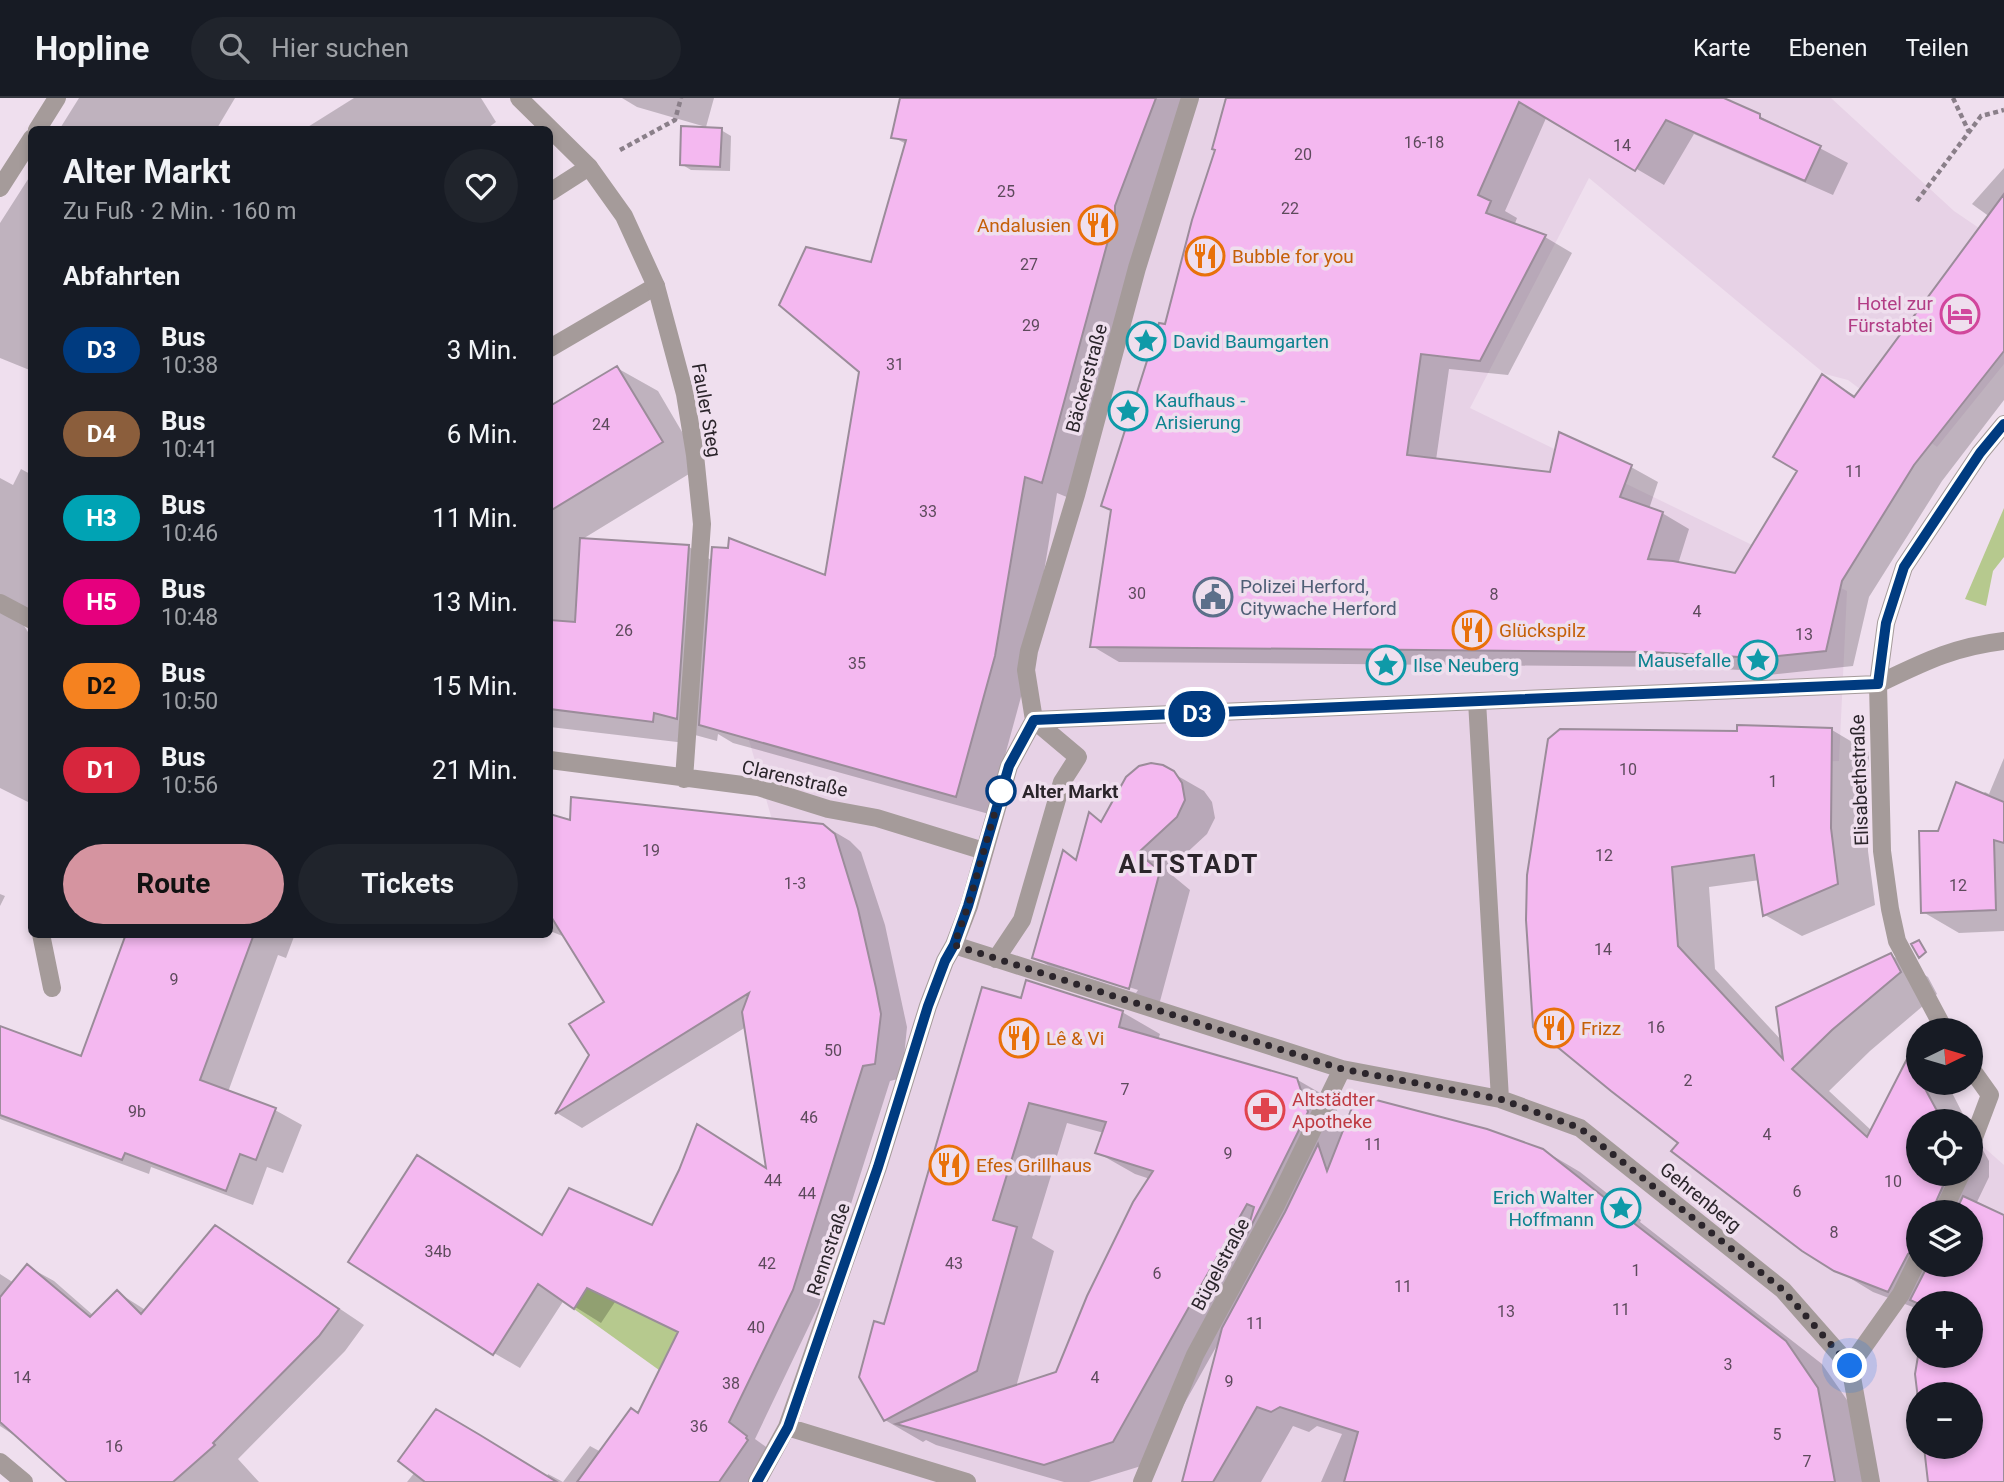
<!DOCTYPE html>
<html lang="de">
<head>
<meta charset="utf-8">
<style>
	body { margin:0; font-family:Roboto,sans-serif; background:#20242c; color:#f1f3f6; height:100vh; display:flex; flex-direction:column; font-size:26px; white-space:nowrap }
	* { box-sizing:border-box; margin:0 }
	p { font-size:23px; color:#9ea1a6 }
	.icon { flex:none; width:38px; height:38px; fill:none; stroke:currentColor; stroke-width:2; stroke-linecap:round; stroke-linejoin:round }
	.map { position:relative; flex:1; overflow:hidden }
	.sheet { position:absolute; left:28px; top:28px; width:525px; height:812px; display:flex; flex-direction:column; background:#171b24; border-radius:10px; box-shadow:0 4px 10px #0003 }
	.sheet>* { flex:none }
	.badge { padding:0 14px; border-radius:23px; font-size:24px; line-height:46px }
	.needle { width:46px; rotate:85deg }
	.tools { position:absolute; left:1906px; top:920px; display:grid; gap:14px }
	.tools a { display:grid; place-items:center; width:77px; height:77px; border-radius:50%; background:#171b24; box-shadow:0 4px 10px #0003; font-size:35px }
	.you { position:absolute; width:35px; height:35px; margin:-18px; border:5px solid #fff; border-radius:50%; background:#1a73e8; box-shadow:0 0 0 10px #1a73e833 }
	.map>.badge { position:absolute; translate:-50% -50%; box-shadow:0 0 0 4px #fff }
	h2 { padding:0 35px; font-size:26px; line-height:63px }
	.round { display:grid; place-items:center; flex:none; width:74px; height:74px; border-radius:37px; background:#20242c }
	.headline { display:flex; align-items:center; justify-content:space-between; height:119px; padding:0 35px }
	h1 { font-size:33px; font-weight:700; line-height:52px }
	.primary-button { display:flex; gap:14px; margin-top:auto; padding:14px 35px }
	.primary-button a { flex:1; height:80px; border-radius:42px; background:#d594a0; color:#111; font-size:28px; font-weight:700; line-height:80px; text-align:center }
	.primary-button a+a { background:#20242c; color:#f1f3f6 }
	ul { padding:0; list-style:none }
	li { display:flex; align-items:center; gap:21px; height:84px; padding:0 35px }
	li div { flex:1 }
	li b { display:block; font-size:26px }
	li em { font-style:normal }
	li .badge { min-width:77px; font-weight:700; text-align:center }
	header { display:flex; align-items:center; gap:42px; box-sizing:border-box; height:98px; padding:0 35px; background:#171b24; border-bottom:2px solid #363941 }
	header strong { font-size:33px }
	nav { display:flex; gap:38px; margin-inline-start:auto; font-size:24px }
	.search { width:490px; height:63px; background:#20242c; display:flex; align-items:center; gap:18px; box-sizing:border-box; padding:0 24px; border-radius:38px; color:#9ea1a6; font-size:26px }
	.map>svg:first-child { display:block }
	.built { fill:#e7d2e6; fill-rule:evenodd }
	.green { fill:#b6c98e }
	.shadow { fill:#0003; fill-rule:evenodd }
	.building { fill:#f4b8f0; stroke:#9b8c9a; stroke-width:2 }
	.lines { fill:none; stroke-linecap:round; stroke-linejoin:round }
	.path { stroke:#8a7f89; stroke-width:4.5; stroke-dasharray:5 3.5; stroke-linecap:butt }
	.lane { stroke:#a59b9a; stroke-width:18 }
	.street { stroke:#a59b9a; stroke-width:18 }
	.line-casing { stroke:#fff; stroke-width:16 }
	.line { stroke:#003b80; stroke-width:10 }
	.walk { stroke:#2b252b; stroke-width:7; stroke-dasharray:0 12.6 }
	.stop-dot { fill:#fff; stroke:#003b80; stroke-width:3.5 }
	.labels { text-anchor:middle; stroke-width:7; stroke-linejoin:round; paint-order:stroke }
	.number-label { font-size:16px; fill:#5d4a5c }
	.food-label { font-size:19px; fill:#c56008; stroke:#efdfee; text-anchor:start }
	.hotel-label { font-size:19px; fill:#b23c85; stroke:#efdfee; text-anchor:end }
	.culture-label { font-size:19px; fill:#0d838f; stroke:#efdfee; text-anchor:start }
	.street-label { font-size:19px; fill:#2b252b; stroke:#efdfee }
	.service-label { font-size:19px; fill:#4e5e75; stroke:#efdfee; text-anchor:start }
	.stop-label { font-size:19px; font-weight:bold; fill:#2b252b; stroke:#efdfee; text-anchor:start }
	.health-label { font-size:19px; fill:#be3a42; stroke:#efdfee; text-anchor:start }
	.district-label { font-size:26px; font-weight:bold; letter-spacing:2px; fill:#2b252b; stroke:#efdfee }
</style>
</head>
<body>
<header>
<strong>Hopline</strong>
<div class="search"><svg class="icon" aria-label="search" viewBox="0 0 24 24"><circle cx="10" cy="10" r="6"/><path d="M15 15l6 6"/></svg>Hier suchen</div>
<nav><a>Karte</a><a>Ebenen</a><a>Teilen</a></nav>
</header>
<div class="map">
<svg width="2004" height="1384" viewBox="0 0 2004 1384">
	<rect width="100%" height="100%" fill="#efdfee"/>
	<!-- built -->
	<path class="built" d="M1077,0H1831L1954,113L2004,147V266L1937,349L1848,282L1825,276L1589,80L1470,310L1847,493L1839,663L1571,671L1575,901L1918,1076H1970L1971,1038L2004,1067V1384H634L839,953L731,580L885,605ZM1918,1115H1970V1167H1918ZM1918,1206H1970V1258H1918ZM1918,1297H1970V1349H1918Z"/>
	<!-- green -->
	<path class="green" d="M2004,410V459L1993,473L1986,508L1965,501Z
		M605,1106L673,1137L644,1217L678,1234L659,1272L574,1211L598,1173L585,1139Z"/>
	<!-- shadow -->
	<path class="shadow" d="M79,0H235L216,32H59Z
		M354,0H481L496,24L485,32H303Z
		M622,0H714L706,29L637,9Z
		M902,0H1194L1074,402L1057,395L1027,577L989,716L733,645L718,636L717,643L695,637L694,646L550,629V310L617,270L658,293L702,368L581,442L689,449L713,463L826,479L861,273L873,166L906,46L893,39Z
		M1227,0H1719L1759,18L1848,65L1833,97L1694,36L1664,87L1547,18L1505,113L1517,120L1514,128L1545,139L1572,155L1508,277L1449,271L1436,362L1551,376L1631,369L1658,384L1649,411L1662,415L1689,431L1678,466L1736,477L1799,373L1822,278L1857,299L1990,119L1972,106L2004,70V302L1942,383L1869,499L1853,568L1768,577L1762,573L1678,569L1119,564L1092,548L1166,228L1217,51Z
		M721,32L731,38L730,73L691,72L681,66Z
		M32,75V273L0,260V125Z
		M21,371L32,377V514L23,526L28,534L32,535V706L0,690V380L13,387Z
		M1832,632L1869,654L1868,753L1875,807L1802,838L1765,817L1760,782L1709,789L1715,871L1783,944L1891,857L1928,879L1937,896L1870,953L1829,993L1872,1033L1909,962L1918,967V985H1947L1967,1024H1918V1076H1970V1029L1989,1063V1079L1976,1106L2004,1119V1384H1929L1970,1349V1206H1918V1211L1873,1194L1835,1171L1535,928L1739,635ZM1918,1115H1970V1167H1918Z
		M2004,660V833L1959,835L1923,814L1939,734L1985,694L1989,696Z
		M1162,669L1204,693L1212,704L1215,720L1207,736L1167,773L1190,792L1159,907L1064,877L1034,859L1064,754L1077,762L1090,717L1103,724ZM1064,868L1138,892L1136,895L1064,872Z
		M550,718L572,725L823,727L850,743L861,754L885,827L907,929L902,980L890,983L819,1207L755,1341L773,1354L756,1384H407L415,1374L547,1379L548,1376L563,1384L590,1348L601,1354L639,1317L679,1235L615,1204L601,1225L564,1202L520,1270L494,1255L544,1138L653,1129L768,1071L746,929L582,1030L557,1015L591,957L606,904L565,839L550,833Z
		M0,796L5,798L0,808Z
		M128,836H295L286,860L278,857L228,994L275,1012L302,1027L283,1075L267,1069L253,1107L151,1069L149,1076L0,1021V930L82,960Z
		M1022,902L1122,914L1160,936L1158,942L1296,981L1334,1003L1344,1034L1543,1052L1580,1074L1641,1122L1640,1124L1822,1266L1854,1312L1867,1384H1321L1342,1336L1317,1328L1309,1334L1293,1328L1261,1384H1184L1220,1242L1151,1365L1089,1384H1064L936,1347L926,1342L923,1344L885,1322L886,1228ZM1067,1025L1104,1035L1098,1055L1135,1076L1150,1081L1057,1276L1016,1289L1054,1153L1032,1140Z
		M216,1130L242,1145L364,1227L345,1253L238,1361L259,1384H69L29,1347L0,1328V1176L14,1185L27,1168L54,1183L94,1218L117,1194L147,1213Z"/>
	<!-- building -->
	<path class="building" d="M900,0H1156L1115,108V117L1042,385L1025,379L995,558L956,699L699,627L712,449L728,450L729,440L825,477L859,274L779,207L806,149L871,164L906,42L891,40Z
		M1226,0H1724L1760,16V20L1821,48L1805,83L1666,22L1635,73L1519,4L1478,97L1491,103L1486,115L1546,137L1480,263L1421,256L1407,357L1550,374L1559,334L1632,367L1620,399L1663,414L1648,461L1673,463L1735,475L1797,373L1773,359L1822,276L1854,299L2004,96V253L1914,367L1842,483L1826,553L1739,562V559L1649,554L1090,549L1111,412L1101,408L1159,225L1165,226L1192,122L1215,52L1212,51Z
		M681,28L722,30L720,69L680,67Z
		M617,268L663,344L550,413V308Z
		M580,440L689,447L677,621L654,615L653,624L550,611V522L575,524Z
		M1737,627L1832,630L1831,730L1838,786L1763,818L1754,757L1672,769L1678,848L1783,961L1776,909L1891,855L1901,874L1832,932L1792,971L1867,1039L1908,959L1918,978V985H1922L1943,1024H1918V1076H1943L1938,1086L1943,1088L1931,1115H1918V1150L1908,1156L1888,1194L1834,1173L1802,1153L1671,1053L1678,1045L1611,993L1533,929L1526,822L1527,777L1548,641L1560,631L1737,633Z
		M1151,665L1163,667L1174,673L1182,685L1185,702L1177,719L1138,755L1160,773L1129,891L1032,860L1063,752L1076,762L1089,714L1101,724L1126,679L1139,668Z
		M1956,684L2004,704V745L1994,742L1996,812L1921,815L1919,733H1938Z
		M571,699L823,726L835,736L858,811L876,890L881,916L875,966L863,968L793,1192L729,1324L747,1338L746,1340L748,1342L719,1384H577L631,1310L638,1315L678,1234L587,1190L574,1211L538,1186L493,1257L348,1164L417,1057L542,1137L569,1090L652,1127L679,1072L697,1026L766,1070L742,914L749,895L555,1016L589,957L569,926L604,904L550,817V716L570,722Z
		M126,836H254L200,982L276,1010L256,1062L240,1056L226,1093L125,1055L122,1062L0,1017V928L81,958Z
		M1919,842L1926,854L1919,860L1911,846Z
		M1026,882L1123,913L1119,929L1297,980L1308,1014L1246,1138L1254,1109L1247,1106L1113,1344L1044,1367L896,1326L1056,1274L1087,1198L1133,1104L1153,1073L1095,1055L1106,1024L1029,1005L993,1122L1017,1129L977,1273L884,1323L859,1279L874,1223L884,1226L982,889L1021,900Z
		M1357,997L1487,1031L1543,1051L1605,1100L1604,1102L1786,1243L1818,1290L1835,1384H1344L1358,1334L1280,1309L1271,1314L1257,1309L1213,1384H1182L1222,1230L1285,1114L1318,1046L1327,1073Z
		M1963,1098L2004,1117V1384H1928L1924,1349H1970V1297H1918V1301L1915,1276L1918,1258H1970V1206H1919L1910,1202L1928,1167H1970V1115H1955Z
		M215,1127L339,1211L319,1238L213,1345L215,1347L173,1384H67L0,1324V1199L27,1166L90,1219L117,1192L141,1216Z
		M436,1311L480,1337L557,1384H425L398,1363Z"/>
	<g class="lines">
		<!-- path -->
		<path class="path" d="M1953,0L1969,34
			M620,52L675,22L681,0
			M1917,103L1981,18L2004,12"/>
		<!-- lane -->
		<path class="lane" d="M550,94L589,69
			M550,250L656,188
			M41,836L52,890"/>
		<!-- street -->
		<path class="street" d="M519,0L589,69L624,118L656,188L685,296L695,357L702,426L684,681
			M37,32L57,0
			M0,90L32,40
			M0,505L32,522
			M1477,603L1500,1001
			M1034,622L1878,586C1924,564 1953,549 2004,543
			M550,662L758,689L828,711L877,720L984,753
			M954,847L1342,971L1500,1001L1580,1030L1783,1192L1850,1268L1871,1384
			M996,861L1022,822L1062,684L1078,659L1034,622
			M1945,933L1897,843L1890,811L1882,753L1878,586L1886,525L1904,469L1980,355L2004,326
			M1970,969L1990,997
			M1970,1050L1990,997
			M1942,1115L1961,1076
			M1850,1268L1901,1196L1918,1161
			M787,1329L967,1384
			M0,1364L24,1384
			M757,1384L787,1329L878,1069L928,908L945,863L954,847L969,808L1009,668L1034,622L1026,572L1029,553L1076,397L1137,170L1190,0
			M1142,1384L1195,1257L1275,1109L1342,971"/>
	</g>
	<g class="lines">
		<defs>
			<path id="line" d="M757,1384L788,1329L878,1069L928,908L945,863L954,847L968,808L1009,668L1034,622L1878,586L1886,525L1904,469L1980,355L2004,326"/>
		</defs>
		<!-- line casing -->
		<use href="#line" class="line-casing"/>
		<!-- line -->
		<use href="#line" class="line"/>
		<!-- walk -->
		<path class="walk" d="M1001,693L968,808L954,847L1342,971L1500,1001L1580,1030L1783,1192L1850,1268"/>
	</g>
	<!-- icons -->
	<defs>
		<symbol id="restaurant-ring" viewBox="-11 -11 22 22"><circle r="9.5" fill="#efdfee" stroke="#e8710a" stroke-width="1.5"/><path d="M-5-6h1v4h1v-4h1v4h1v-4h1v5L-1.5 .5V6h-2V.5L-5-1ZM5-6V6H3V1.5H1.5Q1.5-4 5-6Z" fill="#e8710a"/></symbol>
		<symbol id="hotel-ring" viewBox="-11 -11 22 22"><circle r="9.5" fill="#efdfee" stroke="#d1479c" stroke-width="1.5"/><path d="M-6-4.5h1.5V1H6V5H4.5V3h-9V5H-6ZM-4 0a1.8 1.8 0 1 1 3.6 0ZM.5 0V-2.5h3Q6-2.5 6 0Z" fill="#d1479c"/></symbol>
		<symbol id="sight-ring" viewBox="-11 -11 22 22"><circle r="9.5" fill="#efdfee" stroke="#0f9aa8" stroke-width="1.5"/><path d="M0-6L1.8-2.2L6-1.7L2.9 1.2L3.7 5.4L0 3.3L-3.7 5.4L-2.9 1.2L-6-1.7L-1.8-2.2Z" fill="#0f9aa8"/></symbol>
		<symbol id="civic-ring" viewBox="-11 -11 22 22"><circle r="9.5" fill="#efdfee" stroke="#5c6f8a" stroke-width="1.5"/><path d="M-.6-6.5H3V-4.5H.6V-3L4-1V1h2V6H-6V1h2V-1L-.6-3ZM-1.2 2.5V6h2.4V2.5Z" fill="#5c6f8a"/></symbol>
		<symbol id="pharmacy-ring" viewBox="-11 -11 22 22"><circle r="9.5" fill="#efdfee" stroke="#e0444e" stroke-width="1.5"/><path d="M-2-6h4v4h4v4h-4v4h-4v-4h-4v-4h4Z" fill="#e0444e"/></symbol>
	</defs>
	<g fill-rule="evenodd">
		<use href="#restaurant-ring" x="1076" y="105" width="44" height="44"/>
		<use href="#restaurant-ring" x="1183" y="136" width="44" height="44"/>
		<use href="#hotel-ring" x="1938" y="194" width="44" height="44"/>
		<use href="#sight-ring" x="1124" y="221" width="44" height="44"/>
		<use href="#sight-ring" x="1106" y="291" width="44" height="44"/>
		<use href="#civic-ring" x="1191" y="477" width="44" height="44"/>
		<use href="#restaurant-ring" x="1450" y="510" width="44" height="44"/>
		<use href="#sight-ring" x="1736" y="540" width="44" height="44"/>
		<use href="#sight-ring" x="1364" y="545" width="44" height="44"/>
		<use href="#restaurant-ring" x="1532" y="908" width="44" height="44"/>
		<use href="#restaurant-ring" x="997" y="918" width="44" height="44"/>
		<use href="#pharmacy-ring" x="1243" y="990" width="44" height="44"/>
		<use href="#restaurant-ring" x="927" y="1045" width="44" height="44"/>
		<use href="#sight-ring" x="1599" y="1088" width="44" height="44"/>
	</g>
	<!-- markers -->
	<circle class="stop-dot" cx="1001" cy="693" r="14"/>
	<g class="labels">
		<!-- number labels -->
		<g class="number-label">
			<text x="1424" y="50">16-18</text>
			<text x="1622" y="53">14</text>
			<text x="1303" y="62">20</text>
			<text x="1006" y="99">25</text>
			<text x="1290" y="116">22</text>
			<text x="1029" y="172">27</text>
			<text x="1031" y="233">29</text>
			<text x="895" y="272">31</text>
			<text x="601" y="332">24</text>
			<text x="1854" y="379">11</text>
			<text x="928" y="419">33</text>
			<text x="1137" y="501">30</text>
			<text x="1494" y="502">8</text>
			<text x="1697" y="519">4</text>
			<text x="624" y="538">26</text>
			<text x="1804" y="542">13</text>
			<text x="857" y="571">35</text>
			<text x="1628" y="677">10</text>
			<text x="1773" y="689">1</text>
			<text x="651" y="758">19</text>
			<text x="1604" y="763">12</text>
			<text x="795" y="791">1-3</text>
			<text x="1958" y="793">12</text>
			<text x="1603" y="857">14</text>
			<text x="174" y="887">9</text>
			<text x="1656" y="935">16</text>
			<text x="833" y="958">50</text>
			<text x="1688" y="988">2</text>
			<text x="1125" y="997">7</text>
			<text x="137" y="1019">9b</text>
			<text x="809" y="1025">46</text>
			<text x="1767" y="1042">4</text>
			<text x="1373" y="1052">11</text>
			<text x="1228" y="1061">9</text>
			<text x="773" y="1088">44</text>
			<text x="1893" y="1089">10</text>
			<text x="1797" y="1099">6</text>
			<text x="807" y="1101">44</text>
			<text x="1834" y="1140">8</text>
			<text x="438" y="1159">34b</text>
			<text x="767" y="1171">42</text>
			<text x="954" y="1171">43</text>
			<text x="1636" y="1178">1</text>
			<text x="1157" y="1181">6</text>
			<text x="1403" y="1194">11</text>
			<text x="1621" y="1217">11</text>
			<text x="1506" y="1219">13</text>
			<text x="1255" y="1231">11</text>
			<text x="756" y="1235">40</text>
			<text x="1728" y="1272">3</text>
			<text x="22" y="1285">14</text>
			<text x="1095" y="1285">4</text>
			<text x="1229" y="1289">9</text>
			<text x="731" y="1291">38</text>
			<text x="699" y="1334">36</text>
			<text x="1777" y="1342">5</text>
			<text x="114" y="1354">16</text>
			<text x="1807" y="1369">7</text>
		</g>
		<!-- food labels -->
		<g class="food-label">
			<text x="1071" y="134" text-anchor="end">Andalusien</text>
			<text x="1232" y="165">Bubble for you</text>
			<text x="1499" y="539">Glückspilz</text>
			<text x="1581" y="937">Frizz</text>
			<text x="1046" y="947">Lê &amp; Vi</text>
			<text x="976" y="1074">Efes Grillhaus</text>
		</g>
		<!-- hotel labels -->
		<g class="hotel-label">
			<text x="1933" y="212">Hotel zur<tspan x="1933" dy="22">Fürstabtei</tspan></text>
		</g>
		<!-- culture labels -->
		<g class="culture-label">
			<text x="1173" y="250">David Baumgarten</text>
			<text x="1155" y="309">Kaufhaus -<tspan x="1155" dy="22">Arisierung</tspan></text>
			<text x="1731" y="569" text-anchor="end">Mausefalle</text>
			<text x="1413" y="574">Ilse Neuberg</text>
			<text x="1594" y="1106" text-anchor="end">Erich Walter<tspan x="1594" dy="22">Hoffmann</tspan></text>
		</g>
		<!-- street labels -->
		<g class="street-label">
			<text transform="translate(1086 280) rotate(-75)" y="7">Bäckerstraße</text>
			<text transform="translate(707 312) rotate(80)" y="7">Fauler Steg</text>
			<text transform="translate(795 680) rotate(13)" y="7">Clarenstraße</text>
			<text transform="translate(1859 682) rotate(-92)" y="7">Elisabethstraße</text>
			<text transform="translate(1701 1099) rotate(39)" y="7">Gehrenberg</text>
			<text transform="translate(828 1151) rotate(-71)" y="7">Rennstraße</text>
			<text transform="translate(1220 1166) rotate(-62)" y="7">Bügelstraße</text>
		</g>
		<!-- service labels -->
		<g class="service-label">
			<text x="1240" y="495">Polizei Herford,<tspan x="1240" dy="22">Citywache Herford</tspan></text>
		</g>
		<!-- stop labels -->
		<g class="stop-label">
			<text x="1022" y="700">Alter Markt</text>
		</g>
		<!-- health labels -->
		<g class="health-label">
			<text x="1292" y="1008">Altstädter<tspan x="1292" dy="22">Apotheke</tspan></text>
		</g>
		<!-- district labels -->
		<g class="district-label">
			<text x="1189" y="775">ALTSTADT</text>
		</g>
	</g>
</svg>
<div class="tools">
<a><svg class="needle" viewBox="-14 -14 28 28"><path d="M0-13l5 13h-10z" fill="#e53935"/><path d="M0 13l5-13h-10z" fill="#9ea1a6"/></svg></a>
<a><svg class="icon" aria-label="locate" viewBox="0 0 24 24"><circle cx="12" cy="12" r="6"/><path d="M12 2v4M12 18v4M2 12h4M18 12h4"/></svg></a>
<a><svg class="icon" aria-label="layers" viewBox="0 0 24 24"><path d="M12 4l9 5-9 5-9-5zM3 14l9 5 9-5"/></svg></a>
<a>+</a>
<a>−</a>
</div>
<div class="you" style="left:1850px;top:1268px"></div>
<b class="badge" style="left:1197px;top:616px;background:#003b80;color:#fff">D3</b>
<section class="sheet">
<div class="headline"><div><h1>Alter Markt</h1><p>Zu Fuß · 2 Min. · 160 m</p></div><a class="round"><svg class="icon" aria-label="heart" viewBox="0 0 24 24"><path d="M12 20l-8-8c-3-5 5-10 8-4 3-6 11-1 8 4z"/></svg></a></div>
<h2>Abfahrten</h2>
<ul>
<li><span class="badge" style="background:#003b80;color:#fff">D3</span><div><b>Bus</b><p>10:38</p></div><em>3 Min.</em></li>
<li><span class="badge" style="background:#8b5e3c;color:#fff">D4</span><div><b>Bus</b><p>10:41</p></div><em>6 Min.</em></li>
<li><span class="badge" style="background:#00a3b4;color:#fff">H3</span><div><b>Bus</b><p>10:46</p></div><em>11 Min.</em></li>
<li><span class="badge" style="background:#e6007e;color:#fff">H5</span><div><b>Bus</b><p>10:48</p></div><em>13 Min.</em></li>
<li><span class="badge" style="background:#f58220;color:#111">D2</span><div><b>Bus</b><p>10:50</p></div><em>15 Min.</em></li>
<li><span class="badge" style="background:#d7263d;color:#fff">D1</span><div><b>Bus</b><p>10:56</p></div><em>21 Min.</em></li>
</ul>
<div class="primary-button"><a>Route</a><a>Tickets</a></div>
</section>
</div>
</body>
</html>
